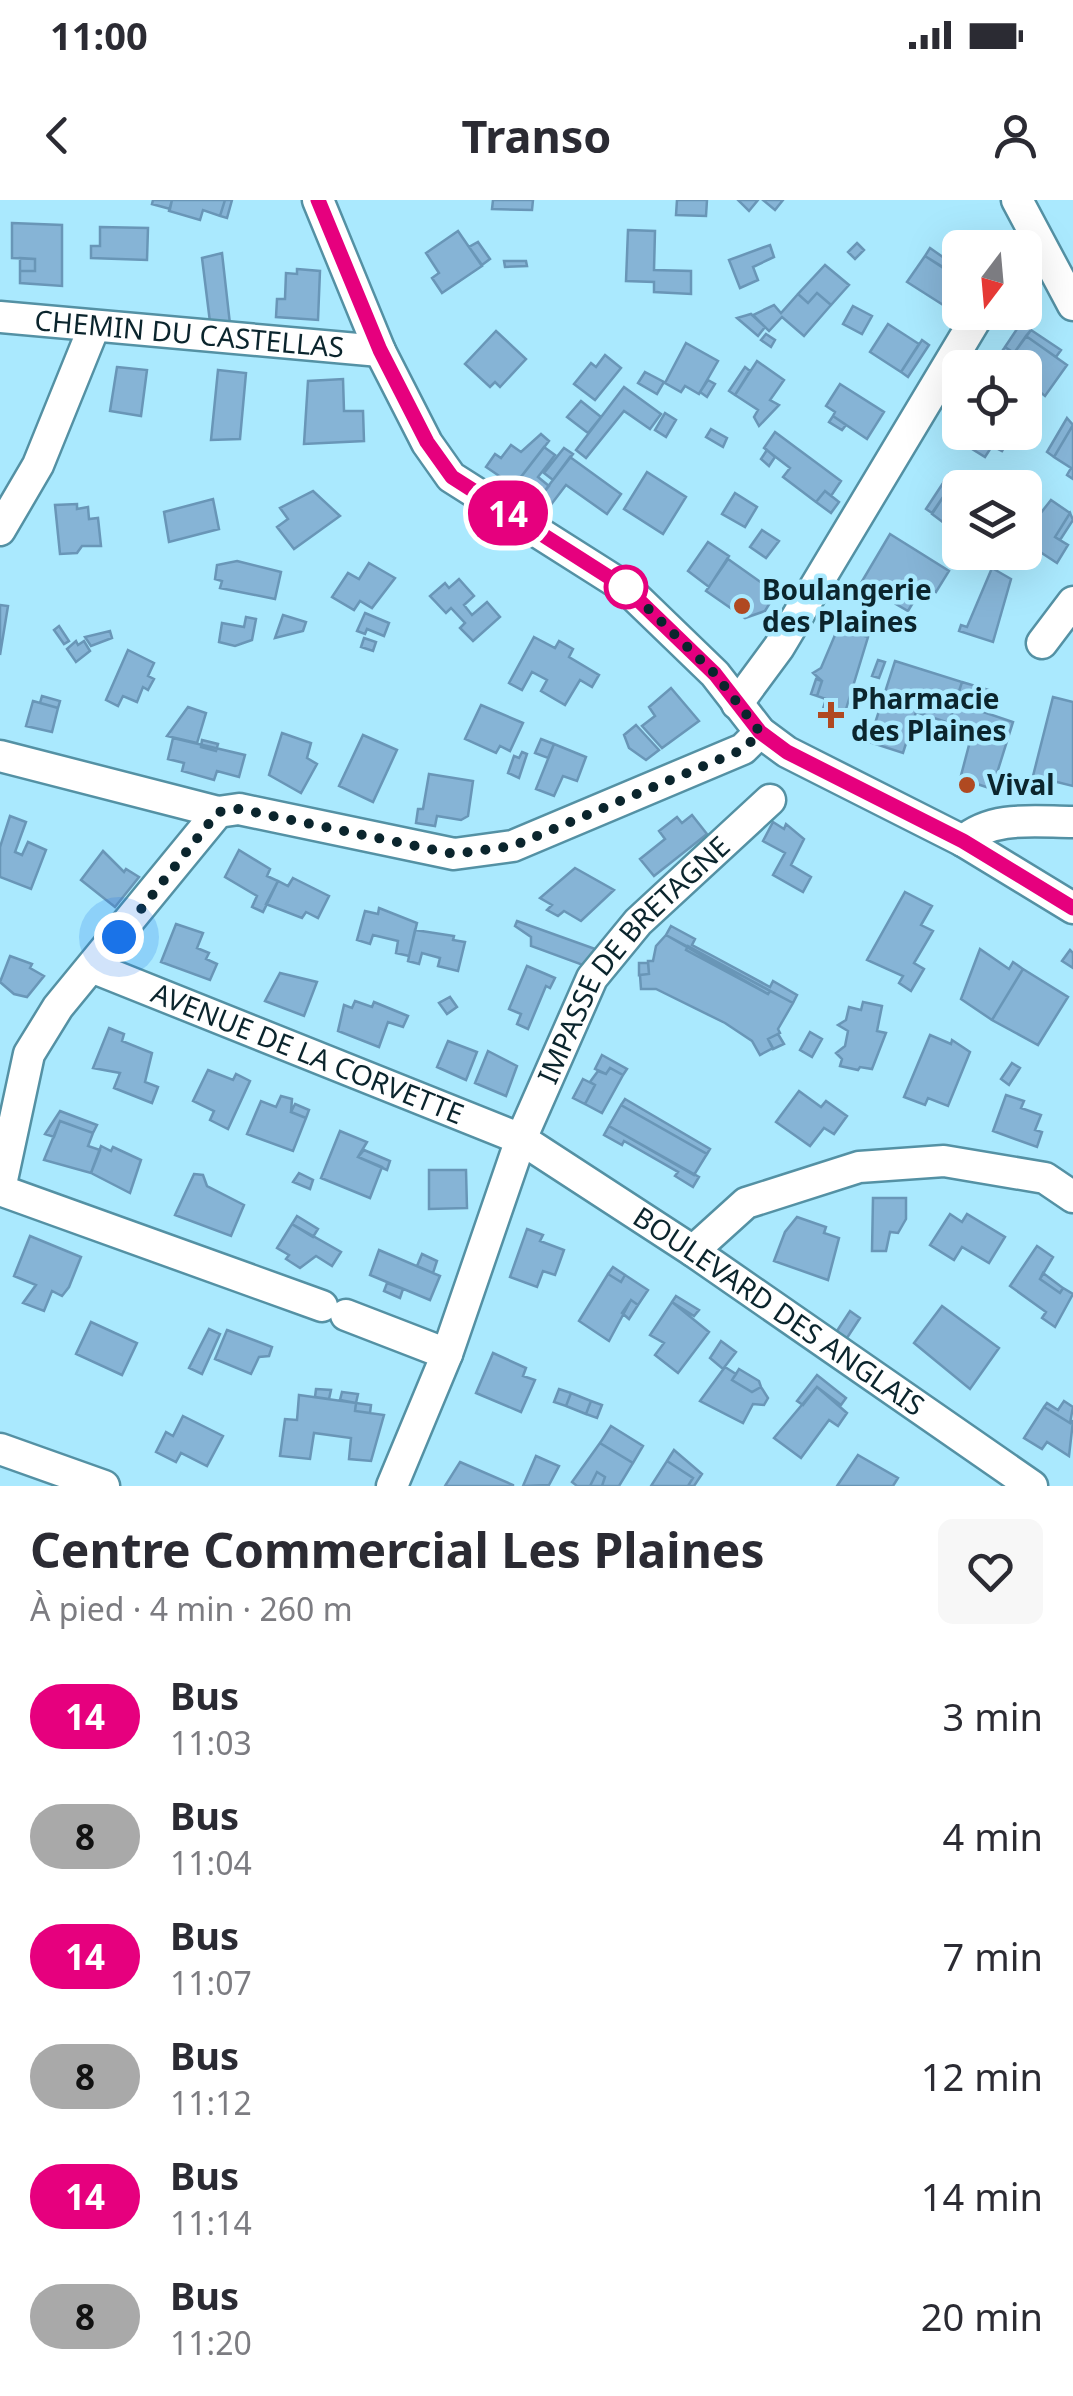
<!DOCTYPE html>
<html lang="fr">
<head>
<meta charset="utf-8">
<style>
	body { margin:0; font-family:"Noto Sans",sans-serif; background:#f7f7f7; color:#2b2b33; height:100vh; display:flex; flex-direction:column; font-size:38px; white-space:nowrap }
	* { box-sizing:border-box; margin:0 }
	p { font-size:32px; color:#7c7c81 }
	.icon { flex:none; width:55px; height:55px; fill:none; stroke:currentColor; stroke-width:2; stroke-linecap:round; stroke-linejoin:round }
	.map { position:relative; height:1286px; overflow:hidden }
	.panel { display:flex; flex-direction:column; background:#fff; flex:1 }
	.panel>* { flex:none }
	.badge { padding:0 20px; border-radius:32px; font-size:35px; line-height:65px }
	.needle { width:65px; rotate:196deg }
	.fabs { position:absolute; left:942px; top:30px; display:grid; gap:20px }
	.fabs a { display:grid; place-items:center; width:100px; height:100px; border-radius:15px; background:#fff; box-shadow:0 10px 40px #0002; font-size:50px }
	.you { position:absolute; width:50px; height:50px; margin:-25px; border:8px solid #fff; border-radius:50%; background:#1a73e8; box-shadow:0 0 0 15px #1a73e833 }
	.map>.badge { position:absolute; translate:-50% -50%; box-shadow:0 0 0 5px #fff }
	.round { display:grid; place-items:center; flex:none; width:105px; height:105px; border-radius:15px; background:#f7f7f7 }
	.overview { display:flex; align-items:center; justify-content:space-between; height:170px; padding:0 30px }
	h1 { font-size:48px; font-weight:700; line-height:75px }
	ul { padding:0; list-style:none }
	li { display:flex; align-items:center; gap:30px; height:120px; padding:0 30px }
	li div { flex:1 }
	li b { display:block; font-size:38px }
	li em { font-style:normal }
	li .badge { min-width:110px; font-weight:700; text-align:center }
	.status { display:flex; justify-content:space-between; align-items:center; height:70px; padding:0 50px; background:#fff; direction:ltr }
	.status svg { height:28px; fill:currentColor }
	header { display:flex; justify-content:space-between; align-items:center; height:130px; padding:0 30px; background:#fff; font-size:45px; font-weight:700 }
	.map>svg:first-child { display:block }
	.building { fill:#86b4d6; stroke:#6996b7; stroke-width:2.5 }
	.lines { fill:none; stroke-linecap:round; stroke-linejoin:round }
	.minor-casing { stroke:#5491a4; stroke-width:35 }
	.minor { stroke:#fff; stroke-width:30 }
	.line-casing { stroke:#fff; stroke-width:22 }
	.line { stroke:#e6007e; stroke-width:15 }
	.walk { stroke:#0b252d; stroke-width:10; stroke-dasharray:0 18 }
	.stop-dot { fill:#fff; stroke:#e6007e; stroke-width:5 }
	.poi-dot { fill:#b04921; stroke:#aae9fe; stroke-width:4 }
	.labels { text-anchor:middle; stroke-width:9; stroke-linejoin:round; paint-order:stroke }
	.street-label { font-size:28px; fill:#0b252d; stroke:#aae9fe }
	.poi-label { font-size:28px; font-weight:bold; fill:#0b252d; stroke:#aae9fe; text-anchor:start }
</style>
</head>
<body>
<div class="status"><b>11:00</b><svg viewBox="0 0 49 12"><path d="M0 12V9h3v3zM5 12V6h3v6zM10 12V3h3v9zM15 12V0h3v12zM26 1h20v11H26zM47 4h2v5h-2z"/></svg></div>
<header><svg class="icon" aria-label="back" viewBox="0 0 24 24"><path d="M15 5l-7 7 7 7"/></svg>Transo<svg class="icon" aria-label="person" viewBox="0 0 24 24"><circle cx="12" cy="8" r="4"/><path d="M4 21q1-7 8-7t8 7"/></svg></header>
<div class="map">
<svg width="1073" height="1286" viewBox="0 0 1073 1286">
	<rect width="100%" height="100%" fill="#aae9fe"/>
	<!-- building -->
	<path class="building" d="M153,0H172L170,9L152,4Z
		M172,0H225L220,16L203,10L200,20L169,11Z
		M225,0H232L227,18L220,16Z
		M493,0H533L532,10L492,9Z
		M677,0H707L706,16L676,15Z
		M738,0H758L749,11Z
		M763,0H783L775,10Z
		M12,23L62,25V86L20,83V71H35V59L12,58Z
		M100,27L148,28L147,60L91,58V46H100Z
		M628,30L655,31L654,70L691,71V94L654,92V82L626,81Z
		M458,31L482,66L442,93L432,78L439,73L426,53Z
		M478,42L490,59L482,65L469,47Z
		M857,43L864,50L855,59L848,52Z
		M770,45L774,57L753,67L758,80L740,88L729,60Z
		M930,48L947,60L943,67L925,56Z
		M222,53L230,124L210,122L202,58Z
		M925,56L960,79V90L948,108L907,82Z
		M20,58L35,59V71H20Z
		M504,61H526L527,66L505,67Z
		M825,65L849,85L831,105L817,93L808,103L798,94Z
		M297,69L320,71L318,120L276,117L277,99H285L286,73L297,74Z
		M817,93L831,105L804,136L782,117L769,131L753,115L774,105L781,113L798,94L808,103Z
		M853,106L872,116L862,134L843,124Z
		M751,114L765,127L758,136L737,118Z
		M1021,123L1031,130L1014,153L1005,147Z
		M888,124L919,144L901,172L870,152Z
		M1031,130L1061,150L1056,157L1026,136Z
		M496,131L526,159L500,187L495,182L490,187L465,164Z
		M766,134L775,140L771,147L761,140Z
		M1026,136L1067,165L1045,196L1025,180V168H1007L996,160L1005,147L1014,153Z
		M922,140L929,145L908,177L901,172Z
		M686,143L718,161L699,194L685,186L681,192L665,183Z
		M605,155L621,168L595,200L574,184L591,163L596,167Z
		M757,161L784,180L770,200L779,205L759,226L754,217L758,210L735,195Z
		M117,167L147,170L141,216L110,211Z
		M745,167L750,171L735,195L729,191Z
		M218,170L246,173L240,239L211,240Z
		M645,172L664,182L657,194L638,183Z
		M343,179L344,211H363L364,241L304,244L308,181Z
		M708,180L715,184L707,197L700,192Z
		M840,184L884,212L867,239L833,216L835,212L826,206Z
		M624,187L661,214L650,229L624,211L586,258L576,250Z
		M581,201L601,217L588,233L567,217Z
		M665,213L676,220L666,237L655,230Z
		M833,216L846,225L842,230L829,222Z
		M1067,218L1073,225L1054,257L1047,252Z
		M1073,225V279L1067,275L1071,268L1054,257Z
		M960,226V232L1012,234L1002,251L992,246L985,257L953,237Z
		M711,229L727,238L723,247L706,237Z
		M775,232L841,281L831,296L825,291L816,302L783,277L790,268L764,248Z
		M541,234L549,241L514,286L486,267L495,254L501,258L511,245L521,252Z
		M544,247L555,255L538,277L549,286L538,300L514,286Z
		M564,248L573,254L553,280L544,273Z
		M767,250L775,257L769,266L761,259Z
		M570,257L621,294L607,314L566,285L550,306L538,300Z
		M647,272L686,297L663,334L624,309Z
		M949,274L956,278L932,313L926,309Z
		M957,276L975,288H960V335L932,314Z
		M313,291L340,316L294,349L277,327L288,319L280,308Z
		M825,291L839,302L831,313L816,302Z
		M735,293L757,307L745,327L722,314Z
		M213,299L219,329L169,342L164,312Z
		M1051,300L1070,313L1055,337L1068,345L1057,363L1025,342V333Z
		M77,304V309L88,307L89,319L98,318L101,346H82L77,353L60,354L55,305Z
		M1070,313L1073,320L1060,340L1055,337Z
		M762,330L779,341L766,358L750,347Z
		M890,334L949,371L936,392L924,384L908,411L896,404L900,398L884,388L877,399L858,388Z
		M708,342L729,356L709,387L688,371Z
		M728,359L776,393L765,411L745,418L706,391Z
		M237,361L281,372L275,399L220,388L222,381L215,379L217,365Z
		M369,363L395,378L372,408L360,401L354,410L332,397L348,373L359,379Z
		M992,368L1011,379L993,442L959,431L961,425L967,427Z
		M459,379L474,396L464,405L472,415L487,402L500,417L473,441L460,428L465,423L451,408L446,413L430,396L445,383L449,388Z
		M0,405L8,406L0,455Z
		M365,413L389,423L384,436L367,429L365,434L357,431Z
		M283,415L306,422L303,431L275,438Z
		M246,417L256,419L252,440L235,446L219,442L222,423L244,427Z
		M59,426L69,441L64,444L54,430Z
		M838,428L868,437L843,519L822,512L826,499L817,496L822,481L813,473L821,468Z
		M110,431L112,438L91,446L85,437Z
		M534,437L555,448L559,441L573,449L569,457L599,475L592,487L580,480L565,505L541,491L547,480L532,472L522,490L509,483Z
		M364,438L376,442L373,451L361,447Z
		M76,441L78,445L84,441L90,451L76,462L67,449Z
		M128,450L154,463L148,476L154,479L148,490L143,487L137,502L123,496L118,506L106,500Z
		M878,460L885,462L879,478L872,476Z
		M895,461L962,482L949,523L916,512L903,553L869,542Z
		M816,479L822,481L817,496L811,494Z
		M962,482L989,490L983,512L1013,522L992,589L974,583L966,589L959,583L973,530L949,523Z
		M671,488L699,521L662,548L642,526L655,516L649,507Z
		M42,496L60,501L58,508L40,503Z
		M1053,497L1073,502V586L1033,576Z
		M33,501L58,508L52,532L26,526Z
		M481,505L523,523L510,551L500,546L496,553L465,539Z
		M188,507L206,513L197,543L167,536Z
		M636,525L659,550L646,560L629,548L624,535Z
		M282,533L311,543L307,558L317,564L301,593L269,575Z
		M363,535L397,550L373,602L339,586Z
		M173,538L245,555L239,577L217,571L214,580L182,571L184,563L168,559Z
		M541,539L554,544L548,558L535,553Z
		M202,540L218,544L216,551L201,547Z
		M554,544L586,557L577,581L563,576L554,596L536,589Z
		M522,552L527,554L519,578L508,573L514,556L519,558Z
		M429,574L473,581L468,616L461,620L437,616L435,626L416,623L418,609H423Z
		M692,615L707,634L654,676L640,659L665,639L659,631L677,617L682,623Z
		M10,616L26,622L15,652L22,655L28,642L46,650L31,689L0,677V647Z
		M773,622L784,629L786,624L804,639L791,665L811,677L803,692L773,675L785,653L763,641Z
		M239,650L270,669L267,676L278,681L263,712L252,707L257,696L225,677Z
		M103,651L124,672L126,669L139,677L115,707L81,680Z
		M575,668L614,690L581,721L564,711L558,716L547,710L552,705L540,698Z
		M293,678L329,696L318,718L306,712L302,718L266,704L278,681L288,686Z
		M905,692L932,706L921,725L933,731L914,763L924,769L911,791L899,783L903,776L867,760Z
		M379,708L417,723L409,756L396,753L398,741L373,735L370,744L357,740L365,711L378,714Z
		M517,721L598,750L591,768L531,746V737L515,726Z
		M176,724L203,733L197,748L209,753L206,759L217,764L210,780L161,762Z
		M671,726L695,739L692,745L711,755L770,787L773,781L797,795L793,803L666,735Z
		M415,730L454,736L453,740L465,742L458,771L438,766L440,758L422,753L419,764L408,761Z
		M666,735L768,794L770,791L793,803L778,829L780,833L768,839L773,848L760,855L752,841L725,823L656,789H641L640,775L649,774L648,761H653L656,746Z
		M688,746L770,791L768,794L686,750Z
		M980,749L1009,769L1013,762L1023,769L992,820L961,799Z
		M1070,750L1073,753V768L1062,761Z
		M10,756L32,764L30,768L44,776L27,797L14,794L0,782Z
		M639,763H648L649,774L639,775Z
		M527,766L555,778L550,788L546,786L528,829L517,824L521,814L509,809Z
		M1023,769L1068,797L1038,845L992,820Z
		M280,773L317,782L304,816L265,801Z
		M450,797L457,807L447,814L439,803Z
		M355,801L372,807L374,802L408,816L403,827L388,822L379,847L338,831L344,805L352,808Z
		M863,802L882,806L877,831L886,833L872,869L860,867L858,870L840,866L842,859L836,853L845,846L848,831L838,825L846,820L849,807L861,810Z
		M109,828L124,834L122,841L152,853L145,882L158,887L152,903L114,888L120,873L93,868Z
		M810,832L822,839L812,857L800,850Z
		M778,834L784,844L773,849L768,839Z
		M930,835L951,844L952,840L970,852L948,906L928,898L925,905L904,897Z
		M448,841L477,852L466,880L437,867Z
		M488,851L517,866L506,896L475,883Z
		M602,855L627,869L623,875L610,868L606,874L595,869Z
		M1012,863L1020,868L1009,885L1001,879Z
		M610,868L623,875L602,913L585,904L595,885L590,882L598,871L606,874Z
		M208,870L233,880L236,874L250,881L228,929L210,920L214,911L193,901Z
		M583,879L595,885L585,904L573,898Z
		M799,891L821,907L826,901L847,916L834,934L824,928L810,946L776,922Z
		M1006,895L1024,901L1021,908L1041,915L1035,930L1042,932L1037,947L993,931Z
		M281,896L292,899L291,912L306,918L293,951L247,934L261,901L276,907Z
		M625,899L710,949L707,954L621,905Z
		M295,904L309,910L306,918L291,912Z
		M621,905L707,954L694,975L609,926Z
		M60,911L97,925L93,933L60,921L54,937L45,934Z
		M60,921L93,933L88,946L100,950L91,973L44,960Z
		M609,926L699,977L693,987L675,976L678,972L624,941L622,945L604,935Z
		M340,931L367,942L358,957L382,967L370,998L321,978Z
		M101,946L111,951L113,947L141,960L130,993L91,973Z
		M364,950L390,961L387,970L358,957Z
		M429,970H466L467,1008L429,1009Z
		M299,973L313,980L310,989L293,982Z
		M194,974L203,975L207,986L244,1005L231,1036L175,1015Z
		M873,998H906V1019L898,1033L890,1032L886,1051H872Z
		M950,1014L962,1022L967,1014L1005,1037L989,1063L962,1047L954,1060L930,1045Z
		M297,1016L318,1029L313,1037L292,1024Z
		M797,1017L826,1027L824,1033L839,1038L828,1080L774,1061L785,1032Z
		M292,1024L341,1052L332,1066L316,1056L300,1068L286,1059L289,1055L277,1048Z
		M527,1029L543,1035L540,1041L564,1050L555,1075L543,1071L537,1087L510,1077Z
		M30,1036L81,1057L69,1087L62,1096L52,1091L44,1111L23,1103L36,1085L14,1076Z
		M1037,1046L1053,1057L1040,1079L1060,1093L1063,1088L1073,1094L1055,1127L1042,1118L1046,1112L1010,1086Z
		M379,1050L440,1076L430,1100L370,1075Z
		M422,1054L437,1061L433,1073L417,1066Z
		M613,1067L625,1075L621,1082L608,1074Z
		M1043,1073L1063,1088L1060,1093L1040,1079Z
		M608,1074L621,1082L625,1075L648,1090L638,1105L631,1100L609,1141L579,1121Z
		M387,1083L403,1089L400,1098L384,1091Z
		M676,1096L699,1110L694,1116L672,1102Z
		M631,1100L638,1105L629,1119L622,1113Z
		M672,1102L709,1132L678,1173L655,1155L664,1143L650,1135Z
		M942,1106L999,1148L970,1189L914,1143Z
		M850,1111L860,1118L845,1141L835,1134Z
		M91,1122L137,1143L122,1175L76,1154Z
		M209,1129L220,1134L202,1174L189,1168Z
		M227,1130L272,1147L269,1156L259,1157L251,1174L215,1159Z
		M721,1141L736,1152L723,1169L710,1158Z
		M493,1153L526,1168L523,1176L535,1180L521,1212L476,1193Z
		M725,1167L736,1174L732,1180L752,1192L761,1187L768,1198L764,1205L753,1204L743,1223L700,1201Z
		M739,1169L759,1181L761,1187L752,1192L732,1180Z
		M817,1175L846,1198L841,1205L817,1187L803,1205L797,1201Z
		M817,1187L847,1213L838,1226L829,1220L801,1258L774,1238Z
		M316,1189L331,1190L329,1199L315,1197Z
		M559,1189L571,1193L566,1206L554,1202Z
		M342,1192L358,1194L356,1203L340,1200Z
		M571,1193L591,1201L586,1214L566,1206Z
		M299,1195L356,1203L355,1211L384,1215L371,1261L349,1259L351,1238L314,1233L310,1259L280,1256L285,1219L297,1220Z
		M591,1201L602,1205L597,1218L586,1214Z
		M1064,1201L1073,1207L1070,1223L1044,1207L1047,1203L1058,1210Z
		M356,1203L371,1205L370,1213L355,1211Z
		M1044,1207L1070,1223L1073,1221L1069,1256L1047,1242L1042,1249L1024,1238Z
		M183,1216L223,1236L207,1266L181,1253L176,1262L156,1252L166,1232L173,1236Z
		M611,1226L643,1246L633,1263L600,1243Z
		M600,1243L633,1263L619,1286H602L605,1277L597,1272L590,1286H577L572,1282Z
		M674,1250L702,1274L694,1286H688L693,1278L667,1261Z
		M858,1255L898,1278L893,1286H837Z
		M536,1256L559,1266L549,1285L523,1286Z
		M667,1261L693,1278L688,1286H651Z
		M460,1262L513,1285V1286H445Z
		M597,1272L605,1277L602,1286H590Z"/>
	<g class="lines">
		<defs>
			<g id="minor">
				<path d="M318,0L380,151L427,243L451,277L626,388L715,474L760,532L787,552L963,641L1073,708"/>
				<path d="M1017,0L1073,105"/>
				<path id="s1" d="M0,117L380,151"/>
				<path d="M0,330L38,265L94,127"/>
				<path d="M1042,443L1073,402"/>
				<path d="M737,504L779,447L980,112"/>
				<path d="M0,556L218,612L239,609L454,654L513,646L743,549L760,532"/>
				<path d="M963,641C993,615 1036,622 1073,622"/>
				<path id="s2" d="M94,768L521,939L693,1051L1032,1286"/>
				<path d="M0,989L29,854L58,807L218,612"/>
				<path d="M0,990L322,1106"/>
				<path d="M693,1051L746,1003L859,967L944,961L1045,978L1073,997"/>
				<path d="M346,1115L447,1154"/>
				<path d="M0,1249L104,1286"/>
				<path id="s3" d="M392,1286L447,1154L521,939L592,778L638,722L770,600"/>
			</g>
		</defs>
		<!-- minor casing -->
		<use href="#minor" class="minor-casing"/>
		<!-- minor -->
		<use href="#minor" class="minor"/>
	</g>
	<g class="lines">
		<defs>
			<path id="line" d="M318,0L380,150L427,242L452,277L626,388L715,474L760,532L787,552L963,641L1073,708"/>
		</defs>
		<!-- line casing -->
		<use href="#line" class="line-casing"/>
		<!-- line -->
		<use href="#line" class="line"/>
		<!-- walk -->
		<path class="walk" d="M119,737L218,612L239,609L454,654L513,646L744,549L760,532L715,474L626,387"/>
	</g>
	<!-- markers -->
	<circle class="stop-dot" cx="626" cy="387" r="20"/>
	<g class="poi-dot">
		<circle cx="742" cy="406" r="10"/>
		<path d="M826 500h10v10h10v10h-10v10h-10v-10h-10v-10h10z"/>
		<circle cx="967" cy="585" r="10"/>
	</g>
	<g class="labels">
		<!-- street labels -->
		<g class="street-label">
			<text dy="10" stroke="none"><textPath href="#s1" startOffset="190">CHEMIN DU CASTELLAS</textPath></text>
			<text dy="10" stroke="none"><textPath href="#s3" startOffset="585">IMPASSE DE BRETAGNE</textPath></text>
			<text dy="10" stroke="none"><textPath href="#s2" startOffset="230">AVENUE DE LA CORVETTE</textPath></text>
			<text dy="10" stroke="none"><textPath href="#s2" startOffset="770">BOULEVARD DES ANGLAIS</textPath></text>
		</g>
		<!-- poi labels -->
		<g class="poi-label">
			<text x="762" y="400">Boulangerie<tspan x="762" dy="32">des Plaines</tspan></text>
			<text x="851" y="509">Pharmacie<tspan x="851" dy="32">des Plaines</tspan></text>
			<text x="987" y="595">Vival</text>
		</g>
	</g>
</svg>
<div class="fabs">
<a><svg class="needle" viewBox="-14 -14 28 28"><path d="M0-13l5 13h-10z" fill="#e53935"/><path d="M0 13l5-13h-10z" fill="#7c7c81"/></svg></a>
<a><svg class="icon" aria-label="locate" viewBox="0 0 24 24"><circle cx="12" cy="12" r="6"/><path d="M12 2v4M12 18v4M2 12h4M18 12h4"/></svg></a>
<a><svg class="icon" aria-label="layers" viewBox="0 0 24 24"><path d="M12 4l9 5-9 5-9-5zM3 14l9 5 9-5"/></svg></a>
</div>
<div class="you" style="left:119px;top:737px"></div>
<b class="badge" style="left:508px;top:313px;background:#e6007e;color:#fff">14</b>
</div>
<section class="panel">
<div class="overview"><div><h1>Centre Commercial Les Plaines</h1><p>À pied · 4 min · 260 m</p></div><a class="round"><svg class="icon" aria-label="heart" viewBox="0 0 24 24"><path d="M12 20l-8-8c-3-5 5-10 8-4 3-6 11-1 8 4z"/></svg></a></div>
<ul>
<li><span class="badge" style="background:#e6007e;color:#fff">14</span><div><b>Bus</b><p>11:03</p></div><em>3 min</em></li>
<li><span class="badge" style="background:#a9a9a9;color:#111">8</span><div><b>Bus</b><p>11:04</p></div><em>4 min</em></li>
<li><span class="badge" style="background:#e6007e;color:#fff">14</span><div><b>Bus</b><p>11:07</p></div><em>7 min</em></li>
<li><span class="badge" style="background:#a9a9a9;color:#111">8</span><div><b>Bus</b><p>11:12</p></div><em>12 min</em></li>
<li><span class="badge" style="background:#e6007e;color:#fff">14</span><div><b>Bus</b><p>11:14</p></div><em>14 min</em></li>
<li><span class="badge" style="background:#a9a9a9;color:#111">8</span><div><b>Bus</b><p>11:20</p></div><em>20 min</em></li>
</ul>
</section>
</body>
</html>
